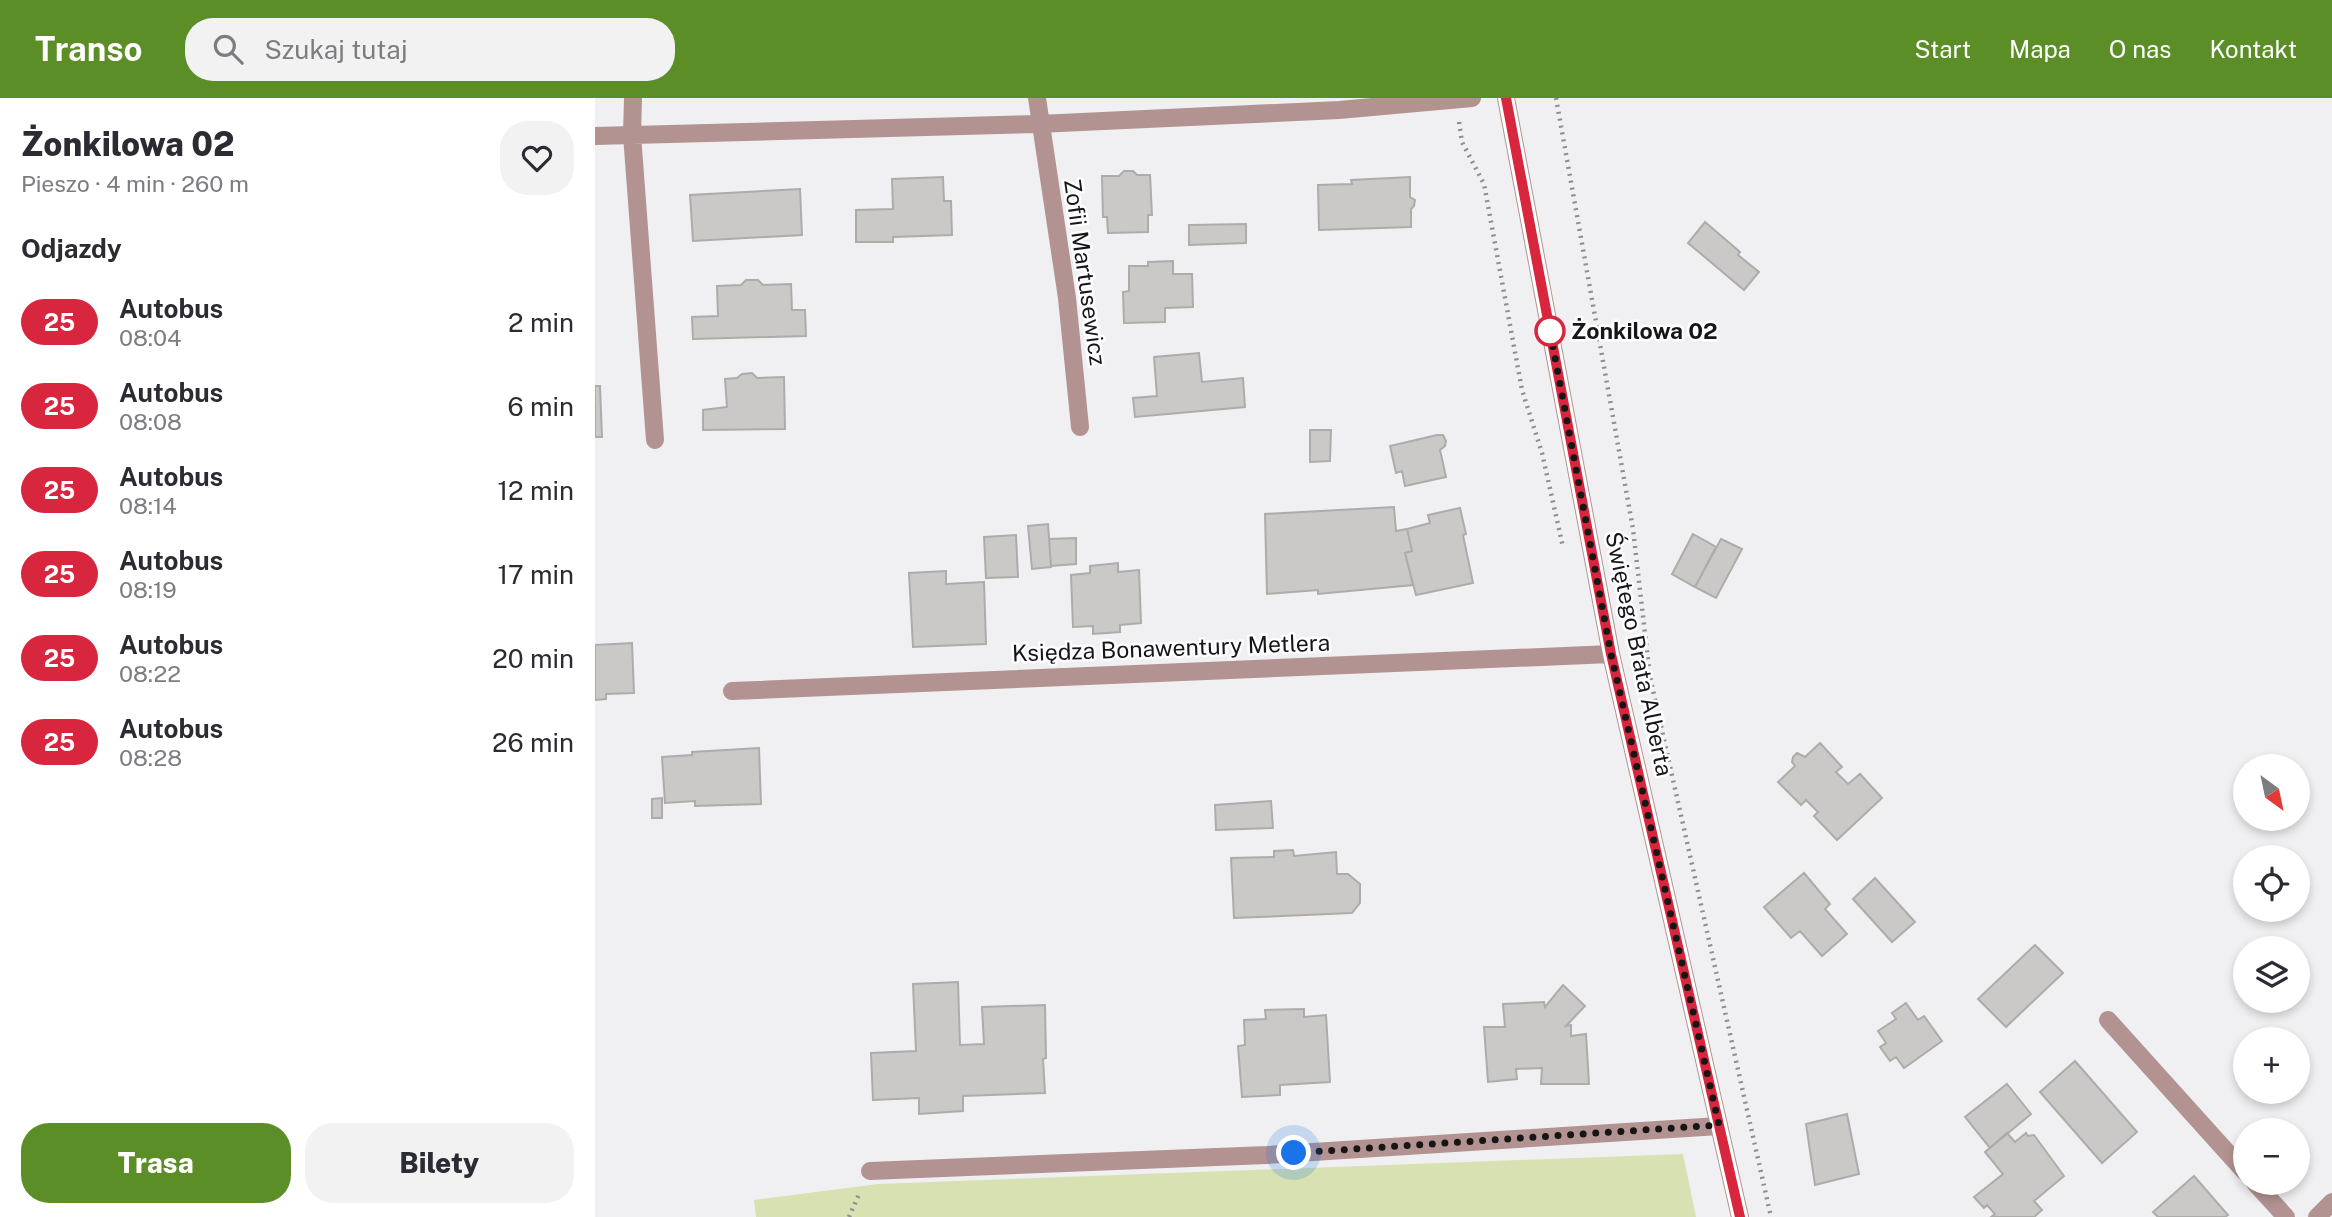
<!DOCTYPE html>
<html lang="pl">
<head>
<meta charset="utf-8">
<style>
	body { margin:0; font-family:"Public Sans",sans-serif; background:#f2f2f3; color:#2b2b33; height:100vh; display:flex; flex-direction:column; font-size:26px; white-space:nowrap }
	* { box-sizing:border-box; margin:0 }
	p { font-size:23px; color:#7c7c81 }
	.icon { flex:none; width:38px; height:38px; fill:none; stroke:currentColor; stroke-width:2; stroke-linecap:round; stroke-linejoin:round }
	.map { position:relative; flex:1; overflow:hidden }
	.side { display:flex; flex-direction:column; background:#fff; width:595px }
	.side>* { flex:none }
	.badge { padding:0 14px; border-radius:23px; font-size:24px; line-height:46px }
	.needle { width:46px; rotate:147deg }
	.fabs { position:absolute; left:1638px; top:656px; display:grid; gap:14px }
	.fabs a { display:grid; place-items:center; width:77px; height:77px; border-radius:50%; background:#fff; box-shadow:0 4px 10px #0003; font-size:35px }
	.you { position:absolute; width:35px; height:35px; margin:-18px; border:5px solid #fff; border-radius:50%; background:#1a73e8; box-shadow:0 0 0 10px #1a73e833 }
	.map>.badge { position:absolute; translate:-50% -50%; box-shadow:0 0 0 4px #fff }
	h2 { padding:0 21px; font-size:26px; line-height:63px }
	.round { display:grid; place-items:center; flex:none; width:74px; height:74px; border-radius:28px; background:#f2f2f3 }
	.head { display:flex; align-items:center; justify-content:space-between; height:119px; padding:0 21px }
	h1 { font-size:33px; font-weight:800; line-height:52px }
	.action { display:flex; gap:14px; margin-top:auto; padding:14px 21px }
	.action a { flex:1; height:80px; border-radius:28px; background:#5b8e26; color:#fff; font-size:28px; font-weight:800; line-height:80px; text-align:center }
	.action a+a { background:#f2f2f3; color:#2b2b33 }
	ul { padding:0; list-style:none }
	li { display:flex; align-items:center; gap:21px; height:84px; padding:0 21px }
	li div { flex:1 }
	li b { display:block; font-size:26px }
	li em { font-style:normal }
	li .badge { min-width:77px; font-weight:700; text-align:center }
	header { display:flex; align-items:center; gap:42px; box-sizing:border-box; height:98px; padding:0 35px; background:#5b8e26; color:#fff }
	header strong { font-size:33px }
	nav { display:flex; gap:38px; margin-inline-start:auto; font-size:24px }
	.search { width:490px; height:63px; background:#f2f2f3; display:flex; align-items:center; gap:18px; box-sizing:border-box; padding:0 24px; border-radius:28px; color:#7c7c81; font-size:26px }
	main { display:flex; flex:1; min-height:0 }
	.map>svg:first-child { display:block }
	.green { fill:#d7e1b1 }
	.building { fill:#cbc9c8; stroke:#aeacaa; stroke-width:2 }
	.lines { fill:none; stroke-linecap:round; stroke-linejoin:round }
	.path { stroke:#8e8e90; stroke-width:4.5; stroke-dasharray:2 5; stroke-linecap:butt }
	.minor { stroke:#b39391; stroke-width:18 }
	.line-casing { stroke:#fff; stroke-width:16 }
	.line { stroke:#d7263d; stroke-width:10 }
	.walk { stroke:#161616; stroke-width:7; stroke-dasharray:0 12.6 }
	.stop-dot { fill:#fff; stroke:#d7263d; stroke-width:3.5 }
	.labels { text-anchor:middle; stroke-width:5; stroke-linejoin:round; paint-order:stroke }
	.street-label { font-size:23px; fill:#161616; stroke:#fdfdff }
	.stop-label { font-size:23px; font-weight:bold; fill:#161616; stroke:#fdfdff; text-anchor:start }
</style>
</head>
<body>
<header>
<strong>Transo</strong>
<div class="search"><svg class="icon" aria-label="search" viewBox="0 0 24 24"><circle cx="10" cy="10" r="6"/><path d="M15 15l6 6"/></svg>Szukaj tutaj</div>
<nav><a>Start</a><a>Mapa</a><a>O nas</a><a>Kontakt</a></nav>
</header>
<main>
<section class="side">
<div class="head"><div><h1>Żonkilowa 02</h1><p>Pieszo · 4 min · 260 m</p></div><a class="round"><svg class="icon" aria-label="heart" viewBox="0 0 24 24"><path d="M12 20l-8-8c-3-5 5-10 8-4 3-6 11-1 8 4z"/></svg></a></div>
<h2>Odjazdy</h2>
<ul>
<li><span class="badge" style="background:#d7263d;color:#fff">25</span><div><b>Autobus</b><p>08:04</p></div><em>2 min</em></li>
<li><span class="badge" style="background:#d7263d;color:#fff">25</span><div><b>Autobus</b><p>08:08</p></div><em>6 min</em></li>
<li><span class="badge" style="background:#d7263d;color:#fff">25</span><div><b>Autobus</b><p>08:14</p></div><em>12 min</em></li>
<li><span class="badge" style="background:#d7263d;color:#fff">25</span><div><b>Autobus</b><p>08:19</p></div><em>17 min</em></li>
<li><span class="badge" style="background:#d7263d;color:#fff">25</span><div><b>Autobus</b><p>08:22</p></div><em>20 min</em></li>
<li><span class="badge" style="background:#d7263d;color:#fff">25</span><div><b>Autobus</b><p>08:28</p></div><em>26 min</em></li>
</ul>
<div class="action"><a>Trasa</a><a>Bilety</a></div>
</section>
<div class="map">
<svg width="1737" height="1119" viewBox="0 0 1737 1119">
	<rect width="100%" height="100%" fill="#f0f0f2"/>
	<!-- green -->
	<path class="green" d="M1088,1056L1101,1119H161L159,1102L283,1086Z"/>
	<!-- building -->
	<path class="building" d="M529,73H538L542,77H555L557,117H553V134L513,135L512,119H508L507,78H524Z
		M348,79L349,103H356L357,137L298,139V144H261V112L298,111L297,81Z
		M815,79V99L820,102L819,108L816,111V129L724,132L723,87L757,86L756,82Z
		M205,91L207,137L98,143L95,97Z
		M1110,124L1145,154L1143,157L1164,174L1149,192L1093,145Z
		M651,126V145L594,147V127Z
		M578,163V176H597L598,209L570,210V224L529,225L528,194L534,193V168H553V164Z
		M151,182H163L168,187L196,186L197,212H210L211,238L98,241L97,219L123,218L122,188L146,187Z
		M604,255L607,284L648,280L650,309L540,319L538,300L562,298L559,259Z
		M157,275L162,280L189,279L190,331L108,332V312L132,309L130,281L142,280L147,276Z
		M0,288H5L7,339H0Z
		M715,332H736L735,363L715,364Z
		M842,337H848L851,343L850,348L845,352L851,379L810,388L807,373L801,375L795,348Z
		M799,409L801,433L812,431L817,453L810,455L818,487L723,496V492L672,496L670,416Z
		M865,410L871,436L868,437L878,485L821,497L810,455L817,453L812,431L835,425L833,417Z
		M453,426L456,469L437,471L433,428Z
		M1098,436L1121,449L1100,489L1077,476Z
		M421,437L423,479L391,480L389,439Z
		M481,440V466L456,468L454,441Z
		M1126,441L1147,451L1121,500L1100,489Z
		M523,465V474L544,472L546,525L525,527V534L498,536V528L478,529L476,477L495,475V468Z
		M351,473V486L389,484L391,546L318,549L314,475Z
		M37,545L39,595L11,596V601L0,602V547Z
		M1225,645L1247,669L1241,674L1253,686L1265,676L1287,700L1242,742L1219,718L1223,714L1211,702L1206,707L1183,684L1200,668L1197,664L1198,659L1202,655L1210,659Z
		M164,650L166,706L100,708V703L70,705L67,659L97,657V654Z
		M67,700V720H57V701Z
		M676,703L678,730L621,732L620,707Z
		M698,752L699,758L741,754L742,776H753L765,786V805L757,815L639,820L636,760L679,759V753Z
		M1209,775L1235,806L1230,811L1252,836L1227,858L1205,833L1196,840L1169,809Z
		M1280,780L1320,824L1297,844L1258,801Z
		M1440,847L1468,875L1411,929L1383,901Z
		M363,884L365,947L389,946L387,909L450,907L451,960L448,961L450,995L368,998V1013L324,1016V1000L278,1002L276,955L321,953L318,886Z
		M968,887L990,908L971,928L976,927V938L991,936L994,986H946L947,970L921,971L922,981L893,984L889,929H910L908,906L949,904L950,909Z
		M1311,905L1323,922L1329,918L1347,943L1309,970L1301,959L1295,963L1285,949L1291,945L1283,933L1301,921L1297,915Z
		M709,911V919L731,917L735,984L685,987V997L647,999L643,948L650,947L649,922L671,921L670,912Z
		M1480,963L1542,1034L1507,1065L1445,994Z
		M1412,986L1436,1016L1395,1050L1370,1019Z
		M1252,1016L1264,1076L1220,1087L1211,1026Z
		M1412,1035L1420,1044L1431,1035L1433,1038L1439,1037L1469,1078L1439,1103L1447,1112L1439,1119H1396L1400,1116L1392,1107L1389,1110L1379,1099L1408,1076L1390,1054Z
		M1599,1078L1633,1117L1630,1119H1563L1558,1114Z"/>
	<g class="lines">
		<!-- path -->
		<path class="path" d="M961,0L1038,431L1055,579L1176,1119
			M864,24L867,44L889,86L927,292L947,355L968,449
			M254,1119L265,1094"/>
		<!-- minor -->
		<path class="minor" d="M38,0L37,37L60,342
			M442,0L472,200L485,329
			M911,0L1016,556L1145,1119
			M0,38L444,26L744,12L877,0
			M137,593L1016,556
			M1513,922L1650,1074
			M275,1073L672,1057L1124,1028
			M1660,1085L1691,1119
			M1722,1119L1737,1104"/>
	</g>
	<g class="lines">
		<defs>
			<path id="line" d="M911,0L1016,556L1145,1119"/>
		</defs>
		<!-- line casing -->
		<use href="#line" class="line-casing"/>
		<!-- line -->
		<use href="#line" class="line"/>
		<!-- walk -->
		<path class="walk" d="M699,1055L1124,1027L1016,556L955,233"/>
	</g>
	<!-- markers -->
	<circle class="stop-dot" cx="955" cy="233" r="14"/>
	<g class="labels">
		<!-- street labels -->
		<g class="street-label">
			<text transform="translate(490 174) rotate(82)" y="8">Zofii Martusewicz</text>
			<text transform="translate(576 550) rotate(-2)" y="8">Księdza Bonawentury Metlera</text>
			<text transform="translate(1044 556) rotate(78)" y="8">Świętego Brata Alberta</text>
		</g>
		<!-- stop labels -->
		<g class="stop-label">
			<text x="976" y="241">Żonkilowa 02</text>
		</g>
	</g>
</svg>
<div class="fabs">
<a><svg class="needle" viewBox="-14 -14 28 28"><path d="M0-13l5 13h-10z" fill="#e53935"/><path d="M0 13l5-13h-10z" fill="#7c7c81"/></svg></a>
<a><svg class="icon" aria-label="locate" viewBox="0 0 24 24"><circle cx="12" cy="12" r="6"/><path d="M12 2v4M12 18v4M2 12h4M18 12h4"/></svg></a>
<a><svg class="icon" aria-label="layers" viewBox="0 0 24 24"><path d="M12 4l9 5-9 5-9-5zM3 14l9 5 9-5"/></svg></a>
<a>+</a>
<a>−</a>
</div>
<div class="you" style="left:699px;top:1055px"></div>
</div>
</main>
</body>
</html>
